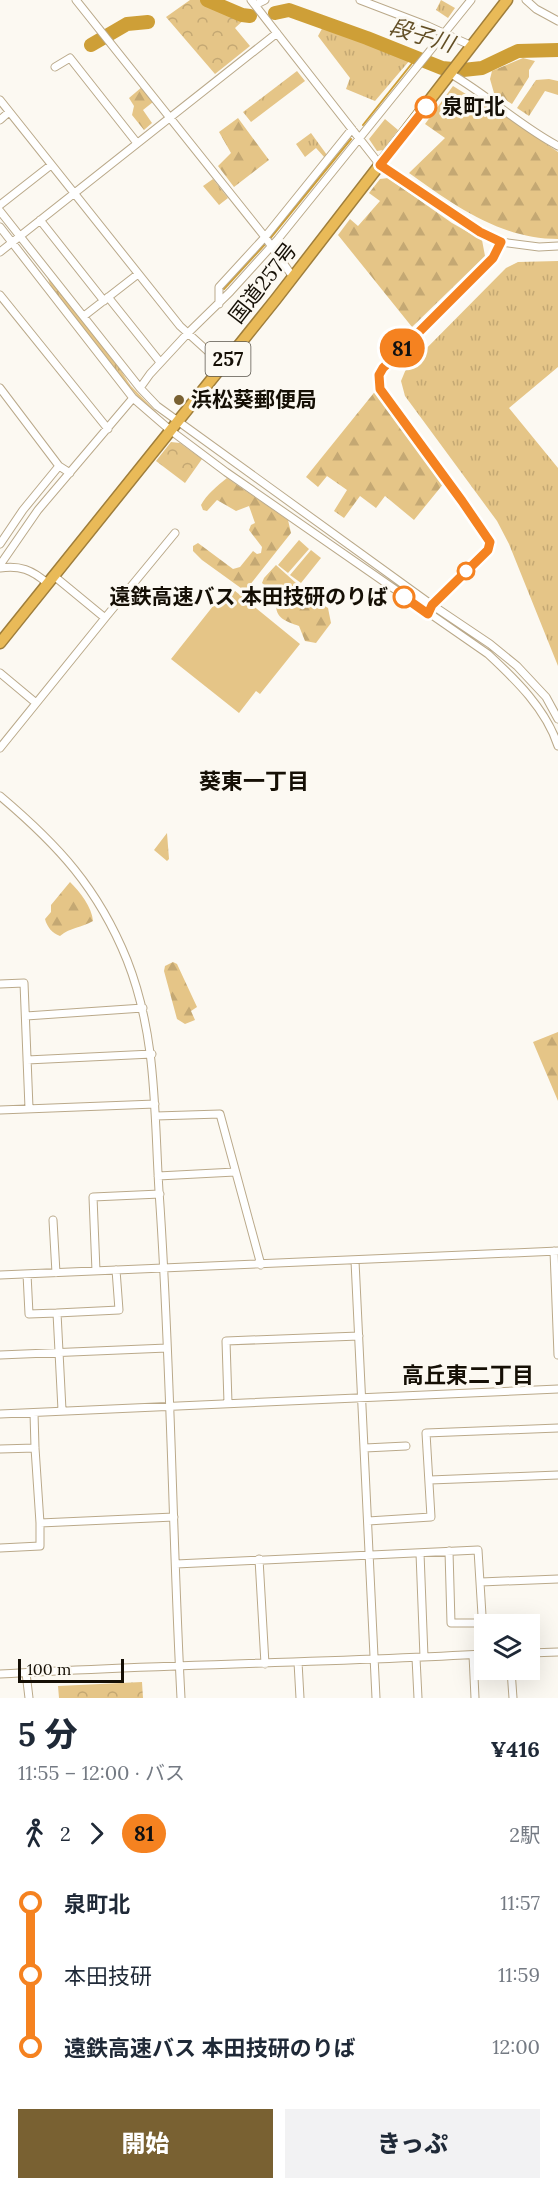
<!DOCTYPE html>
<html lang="ja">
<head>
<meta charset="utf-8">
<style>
	body { margin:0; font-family:Lora,"Noto Sans JP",serif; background:#f2f2f3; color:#1f2937; height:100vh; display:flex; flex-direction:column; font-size:22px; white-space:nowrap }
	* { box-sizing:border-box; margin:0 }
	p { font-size:20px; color:#747a83 }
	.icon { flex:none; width:33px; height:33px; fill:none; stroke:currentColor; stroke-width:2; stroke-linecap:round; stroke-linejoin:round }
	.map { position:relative; height:1698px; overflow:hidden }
	.sheet { display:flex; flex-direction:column; background:#fff; flex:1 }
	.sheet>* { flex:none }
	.badge { padding:0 12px; border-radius:20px; font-size:21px; line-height:39px }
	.fabs { position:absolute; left:474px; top:1614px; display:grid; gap:12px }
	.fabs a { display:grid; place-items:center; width:66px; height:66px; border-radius:0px; background:#fff; box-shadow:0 6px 24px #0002; font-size:30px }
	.scale { position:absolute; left:18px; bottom:15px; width:106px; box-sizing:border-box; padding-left:6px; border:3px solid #150f05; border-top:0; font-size:16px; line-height:21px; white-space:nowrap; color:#150f05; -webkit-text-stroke:4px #fcf9f2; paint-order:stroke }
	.map>.badge { position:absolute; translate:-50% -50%; box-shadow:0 0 0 3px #fff }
	.legs { display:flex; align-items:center; gap:9px; height:66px; padding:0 18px; font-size:20px }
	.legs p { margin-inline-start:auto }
	.summary { display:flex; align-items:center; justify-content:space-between; height:102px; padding:0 18px }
	h1 { font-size:33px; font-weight:800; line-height:45px }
	.cta { display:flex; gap:12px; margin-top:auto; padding:12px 18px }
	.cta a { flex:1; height:69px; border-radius:0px; background:#796132; color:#fff; font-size:24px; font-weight:800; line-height:69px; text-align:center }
	.cta a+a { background:#f2f2f3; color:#1f2937 }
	ul { padding:0 18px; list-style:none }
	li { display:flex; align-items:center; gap:21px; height:72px; font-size:22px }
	li i { display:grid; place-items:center; width:9px; height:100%; margin:0 8px; background:currentColor }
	li i::after { content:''; width:15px; height:15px; margin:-8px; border:4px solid; border-radius:50%; background:#fff }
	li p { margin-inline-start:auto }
	li:first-child i { background:linear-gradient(#0000 50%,currentColor 0) }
	li:last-child i { background:linear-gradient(currentColor 50%,#0000 0) }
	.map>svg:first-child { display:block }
	.grass { fill:url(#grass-tufts) }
	.forest { fill:url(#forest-firs) }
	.park { fill:url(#park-crowns) }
	.pitch { fill:#e5c587 }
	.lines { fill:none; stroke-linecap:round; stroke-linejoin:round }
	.stream { stroke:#ce9f37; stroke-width:2 }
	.river { stroke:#ce9f37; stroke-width:14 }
	.minor-casing { stroke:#baa98a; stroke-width:9 }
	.highway-casing { stroke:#9f7e3b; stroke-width:13 }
	.minor { stroke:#fff; stroke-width:7 }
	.highway { stroke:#e9ba58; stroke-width:10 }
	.line-1-casing { stroke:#fff; stroke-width:14 }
	.line-1 { stroke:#f58220; stroke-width:9 }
	.stop-1-dot { fill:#fff; stroke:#f58220; stroke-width:3 }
	.poi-dot { fill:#796132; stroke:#fcf9f2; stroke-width:2 }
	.labels { text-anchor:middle; stroke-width:6; stroke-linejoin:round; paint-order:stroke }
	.shield { fill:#fcf9f2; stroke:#5a554c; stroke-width:1.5 }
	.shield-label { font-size:20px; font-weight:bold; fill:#150f05 }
	.stop-label { font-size:21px; font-weight:bold; fill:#150f05; stroke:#fcf9f2; text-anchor:start }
	.street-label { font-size:21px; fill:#150f05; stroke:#fcf9f2 }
	.poi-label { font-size:21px; font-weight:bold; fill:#150f05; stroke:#fcf9f2; text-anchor:start }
	.water-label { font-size:22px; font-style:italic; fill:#634f26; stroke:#fcf9f2 }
	.neighbourhood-label { font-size:22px; font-weight:bold; fill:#150f05; stroke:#fcf9f2 }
</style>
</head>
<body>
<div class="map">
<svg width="558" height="1698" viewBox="0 0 558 1698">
	<defs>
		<pattern id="grass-tufts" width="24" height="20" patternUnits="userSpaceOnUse" patternTransform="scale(1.5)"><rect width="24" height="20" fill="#e5c587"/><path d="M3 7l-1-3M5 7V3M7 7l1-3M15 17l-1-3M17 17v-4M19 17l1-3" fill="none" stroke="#c4a873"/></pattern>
		<pattern id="forest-firs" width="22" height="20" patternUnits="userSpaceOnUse" patternTransform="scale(1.5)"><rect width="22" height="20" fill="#e5c587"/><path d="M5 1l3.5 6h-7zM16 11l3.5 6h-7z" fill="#c4a873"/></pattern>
		<pattern id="park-crowns" width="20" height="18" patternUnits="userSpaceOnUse" patternTransform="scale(1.5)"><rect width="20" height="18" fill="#e5c587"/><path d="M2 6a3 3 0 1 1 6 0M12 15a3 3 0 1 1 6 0" fill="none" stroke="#c4a873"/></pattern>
	</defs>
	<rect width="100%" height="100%" fill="#fcf9f2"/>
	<!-- grass -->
	<path class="grass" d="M441,0L455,8L448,18L436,10Z
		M324,25L410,60L375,101L346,89L350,78L318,36Z
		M297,71L305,81L251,122L243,112Z
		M549,79L558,81V95L545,91L529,116L517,108L536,80Z
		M385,119L398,130L383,150L377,151L369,139Z
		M311,133L327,155L325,158L316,148L305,157L296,144Z
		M213,179L228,198L219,205L203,186Z
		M558,261V367L509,408L558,468V666L509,544L497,521L405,396L401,381L406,369L506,268L518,262Z
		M47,275L120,369L130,385L160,416L159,418C131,392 109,362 86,332C74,316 51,295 47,275Z"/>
	<!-- forest -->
	<path class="forest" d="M523,58L535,61L529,70V77L512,104L494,93L490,79L492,71Z
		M453,86L469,96L474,94L558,152V239C500,239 454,205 409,173L445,138L425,124Z
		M142,87L153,102L143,110L152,123L144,130L132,115L134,106L129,98Z
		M238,118L269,160L234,187L218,166L231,153L219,132Z
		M388,178L452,223L482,240L485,256L412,327L338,235L350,219L358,226L380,201L369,193L380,179Z
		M377,389L444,483L414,520L385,496L376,508L360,496L344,518L334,511L347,490L327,476L318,487L306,477Z
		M227,478L288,520L291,533L245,591L202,560L193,551V546L198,543L233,569L240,567L253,551L257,554L261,553L262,547L249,530L251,525L255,523L249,506L236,511L217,500L207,511L203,510L201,505C207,494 217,486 227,478Z
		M276,565L316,601L328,608L331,623L316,643L305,641L299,626C282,620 273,617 277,596L262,583L264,578Z
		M167,833L169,859L167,861L154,850Z
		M70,882C80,892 92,907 93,921C81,928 71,927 60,936C52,933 47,927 45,919L51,912V905Z
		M173,962L177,964L197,1007L191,1011L195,1020L185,1024L177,1019L164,971L165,966Z
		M558,1032V1101L533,1042Z"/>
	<!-- park -->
	<path class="park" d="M190,0H215L247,17L235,28L250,46L215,74L166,17Z
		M171,442L180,443L202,459L185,483L156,461Z
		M142,1682L143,1698H59L58,1686Z"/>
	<!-- pitch -->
	<path class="pitch" d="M299,540L309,549L288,573L278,565Z
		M311,550L321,558L301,583L290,575Z
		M229,586L300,644L260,694L256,691L239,713L171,659Z"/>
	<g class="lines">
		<!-- stream -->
		<path class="stream" d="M363,125L417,57
			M224,289L268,241L351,139"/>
		<!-- river -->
		<path class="river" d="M207,0L242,15L250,16
			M275,13L289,10L367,38L442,68L463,70L482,68L518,51L558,50
			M91,45L127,24L148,22"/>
		<defs>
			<path id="minor" d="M76,0L265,237L293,277
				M251,0L380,165L480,232L501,242L539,247L558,246
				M360,0L428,26L472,46
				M526,0L536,9L558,21
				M255,5L265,0
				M55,67L70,58L137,143
				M451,74C489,96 520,126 558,146
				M0,100L180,326L223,365
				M0,120L9,112
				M0,205L51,165
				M0,211L140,388L157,406L432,605L490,644L517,666L546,697L558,719
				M40,220L104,301
				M0,227L133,398L170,430L226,472L488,654C516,680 546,709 558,746
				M0,252L277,33
				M0,295L108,429
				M108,297L160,362
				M219,304V287L265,237L352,129
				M84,316L138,274
				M0,388L59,466
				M140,388L150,374L187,334L230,292L278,239L471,0
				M0,544L23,510L59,466L70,473
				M0,565L38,510L133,398
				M0,568C20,565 32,570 47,583
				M430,608L432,605L488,550L490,542L462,501L380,389L379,375L383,367L493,258L501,242
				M105,618L175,533
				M0,673L36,703
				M0,748L105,618L54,576
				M0,796C58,845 98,888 127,960C157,1036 154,1111 159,1191C171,1360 172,1529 181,1698
				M0,984L24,983L29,1108
				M26,1016L143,1008
				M27,1060L152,1054
				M0,1110L155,1104
				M156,1116L220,1114L261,1265
				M158,1176L235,1172
				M53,1220L56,1273
				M554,1251L558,1355
				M355,1261L376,1698
				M96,1271L93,1197L160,1194
				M27,1274L29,1314L57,1313L62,1410
				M0,1275L558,1251
				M57,1313L119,1310L116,1270
				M0,1355L167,1348
				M228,1403L226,1341L359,1336
				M34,1413L35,1448L40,1523
				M0,1414L558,1389
				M365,1448L406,1446
				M0,1449L35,1448
				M430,1480L558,1475
				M368,1521L431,1517L426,1433L558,1428
				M0,1548L40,1546V1523L174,1517
				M449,1551L451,1623H482
				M420,1553L424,1657
				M259,1559L265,1664
				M176,1564L478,1550L484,1648
				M481,1582L558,1579
				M530,1653L558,1652
				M473,1655L475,1698
				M416,1658L418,1698
				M298,1662L300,1698
				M511,1670L513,1698
				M26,1673L29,1698
				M0,1674C161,1664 323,1663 484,1654"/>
			<path id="highway" d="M0,643L276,299L507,0"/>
		</defs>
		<!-- minor casing -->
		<use href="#minor" class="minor-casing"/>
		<!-- highway casing -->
		<use href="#highway" class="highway-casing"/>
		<!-- minor -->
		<use href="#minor" class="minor"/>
		<!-- highway -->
		<use href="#highway" class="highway"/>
	</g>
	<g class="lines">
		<defs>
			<path id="line-1" d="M404,597L428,614L432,605L488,550L490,542L462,501L380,389L379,375L383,368L493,258L501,242L480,232L380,165L426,107"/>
		</defs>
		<!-- line-1 casing -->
		<use href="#line-1" class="line-1-casing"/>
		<!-- line-1 -->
		<use href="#line-1" class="line-1"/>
	</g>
	<!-- markers -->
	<g class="stop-1-dot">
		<circle cx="426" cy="107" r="10"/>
		<circle cx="466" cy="571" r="8"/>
		<circle cx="404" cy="597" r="10"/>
	</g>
	<circle class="poi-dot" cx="179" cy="400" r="6"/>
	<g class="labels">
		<!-- shield labels -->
		<rect class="shield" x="205.5" y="342" width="45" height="34" rx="4.5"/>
		<g class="shield-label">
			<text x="228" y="366">257</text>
		</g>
		<!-- stop labels -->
		<g class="stop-label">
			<text x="442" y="114">泉町北</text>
			<text x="388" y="604" text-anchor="end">遠鉄高速バス 本田技研のりば</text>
		</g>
		<!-- street labels -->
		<g class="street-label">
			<text transform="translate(263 283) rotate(-52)" y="7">国道257号</text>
		</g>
		<!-- poi labels -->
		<g class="poi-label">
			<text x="191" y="407">浜松葵郵便局</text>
		</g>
		<!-- water labels -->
		<g class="water-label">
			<text transform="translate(422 35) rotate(17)" y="8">段子川</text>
		</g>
		<!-- neighbourhood labels -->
		<g class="neighbourhood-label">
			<text x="254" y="789">葵東一丁目</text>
			<text x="468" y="1383">高丘東二丁目</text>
		</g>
	</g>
</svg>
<div class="fabs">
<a><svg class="icon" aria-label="layers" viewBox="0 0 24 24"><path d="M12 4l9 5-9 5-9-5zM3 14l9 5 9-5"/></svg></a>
</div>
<div class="scale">100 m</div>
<b class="badge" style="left:402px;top:348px;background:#f58220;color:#111">81</b>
</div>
<section class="sheet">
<div class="summary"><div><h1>5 分</h1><p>11:55 – 12:00 · バス</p></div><b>¥416</b></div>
<div class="legs"><svg class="icon" aria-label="walk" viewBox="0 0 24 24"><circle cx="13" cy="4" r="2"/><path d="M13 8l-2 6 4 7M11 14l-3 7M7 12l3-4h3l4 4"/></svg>2<svg class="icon" aria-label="forward" viewBox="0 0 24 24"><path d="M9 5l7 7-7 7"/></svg><b class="badge" style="background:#f58220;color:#111">81</b><p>2駅</p></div>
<ul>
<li><i style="color:#f58220"></i><b>泉町北</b><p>11:57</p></li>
<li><i style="color:#f58220"></i><span>本田技研</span><p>11:59</p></li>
<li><i style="color:#f58220"></i><b>遠鉄高速バス 本田技研のりば</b><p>12:00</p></li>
</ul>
<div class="cta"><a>開始</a><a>きっぷ</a></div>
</section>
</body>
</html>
